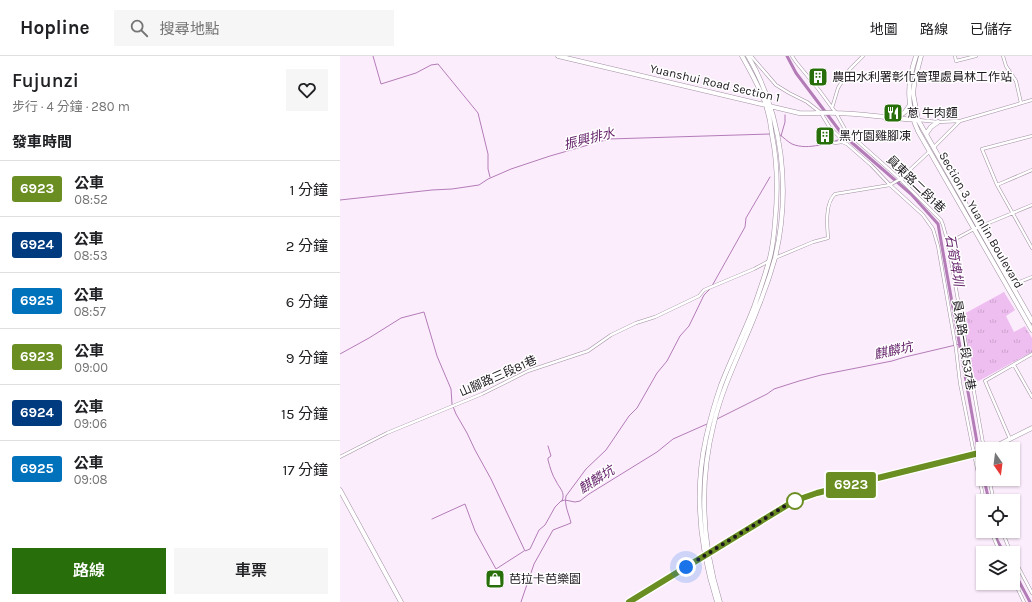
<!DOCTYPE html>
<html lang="zh-TW">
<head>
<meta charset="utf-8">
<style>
	body { margin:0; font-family:Karla,"Noto Sans TC",sans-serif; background:#f6f6f6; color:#202124; height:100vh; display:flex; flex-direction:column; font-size:15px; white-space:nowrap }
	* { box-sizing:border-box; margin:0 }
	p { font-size:13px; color:#757577 }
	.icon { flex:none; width:22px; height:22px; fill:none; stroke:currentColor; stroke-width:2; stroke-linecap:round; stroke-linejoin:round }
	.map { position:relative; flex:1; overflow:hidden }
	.side { display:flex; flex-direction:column; background:#fff; width:340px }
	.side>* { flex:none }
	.badge { padding:0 8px; border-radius:3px; font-size:14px; line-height:26px }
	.needle { width:26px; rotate:166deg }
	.tools { position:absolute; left:636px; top:386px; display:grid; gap:8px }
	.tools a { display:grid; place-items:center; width:44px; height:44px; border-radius:0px; background:#fff; box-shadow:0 1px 3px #0004; font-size:20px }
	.you { position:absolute; width:20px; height:20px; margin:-10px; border:3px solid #fff; border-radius:50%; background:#1a73e8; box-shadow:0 0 0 6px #1a73e833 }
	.map>.badge { position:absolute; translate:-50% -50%; box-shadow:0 0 0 2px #fff }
	h2 { padding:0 12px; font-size:15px; line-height:36px }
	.round { display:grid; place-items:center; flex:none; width:42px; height:42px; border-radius:0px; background:#f6f6f6 }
	.overview { display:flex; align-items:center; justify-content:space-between; height:68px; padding:0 12px }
	h1 { font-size:19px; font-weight:600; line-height:30px }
	.cta { display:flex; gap:8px; margin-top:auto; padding:8px 12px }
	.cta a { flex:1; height:46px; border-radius:0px; background:#286e0b; color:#fff; font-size:16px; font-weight:600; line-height:46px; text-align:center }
	.cta a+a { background:#f6f6f6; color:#202124 }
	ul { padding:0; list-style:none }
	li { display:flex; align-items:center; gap:12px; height:56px; padding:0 12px; border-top:1px solid #e0e0e0 }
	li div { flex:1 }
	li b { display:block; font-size:15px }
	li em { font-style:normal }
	li .badge { min-width:44px; font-weight:700; text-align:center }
	header { display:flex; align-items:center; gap:24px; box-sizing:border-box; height:56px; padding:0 20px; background:#fff; border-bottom:1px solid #e0e0e0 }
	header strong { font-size:19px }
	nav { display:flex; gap:22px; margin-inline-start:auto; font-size:14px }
	.search { width:280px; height:36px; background:#f6f6f6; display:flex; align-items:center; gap:10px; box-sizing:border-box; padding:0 14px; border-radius:0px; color:#757577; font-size:15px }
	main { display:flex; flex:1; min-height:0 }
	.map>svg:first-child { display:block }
	.park { fill:url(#park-tufts) }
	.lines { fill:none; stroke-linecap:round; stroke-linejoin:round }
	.stream { stroke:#b37cb7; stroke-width:1 }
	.canal { stroke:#b37cb7; stroke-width:3 }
	.street-casing { stroke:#9f90a0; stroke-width:3.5 }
	.secondary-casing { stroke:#9f90a0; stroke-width:5 }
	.street { stroke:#fff; stroke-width:2.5 }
	.secondary { stroke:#fff; stroke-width:4 }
	.line-casing { stroke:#fff; stroke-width:9 }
	.line { stroke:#6b8e23; stroke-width:6 }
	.walk { stroke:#1c171d; stroke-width:4; stroke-dasharray:0 7.2 }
	.stop-dot { fill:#fff; stroke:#6b8e23; stroke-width:2 }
	.labels { text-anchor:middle; stroke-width:3; stroke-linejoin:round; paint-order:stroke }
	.poi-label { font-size:12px; fill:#1c171d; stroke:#fff; text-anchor:start }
	.street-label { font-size:12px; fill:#1c171d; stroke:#fff }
	.water-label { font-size:13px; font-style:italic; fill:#621f68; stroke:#fff }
</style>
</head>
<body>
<header>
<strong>Hopline</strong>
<div class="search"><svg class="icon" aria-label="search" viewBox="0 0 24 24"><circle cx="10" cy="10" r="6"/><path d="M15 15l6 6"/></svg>搜尋地點</div>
<nav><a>地圖</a><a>路線</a><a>已儲存</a></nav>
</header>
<main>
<section class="side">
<div class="overview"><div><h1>Fujunzi</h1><p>步行 · 4 分鐘 · 280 m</p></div><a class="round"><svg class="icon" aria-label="heart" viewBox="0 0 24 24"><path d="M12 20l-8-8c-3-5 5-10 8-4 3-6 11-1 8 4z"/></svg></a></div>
<h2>發車時間</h2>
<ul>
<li><span class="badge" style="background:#6b8e23;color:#fff">6923</span><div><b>公車</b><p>08:52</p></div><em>1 分鐘</em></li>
<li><span class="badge" style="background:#003b80;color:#fff">6924</span><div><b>公車</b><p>08:53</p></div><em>2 分鐘</em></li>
<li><span class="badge" style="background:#0072bc;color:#fff">6925</span><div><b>公車</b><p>08:57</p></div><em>6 分鐘</em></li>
<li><span class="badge" style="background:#6b8e23;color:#fff">6923</span><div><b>公車</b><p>09:00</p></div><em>9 分鐘</em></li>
<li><span class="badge" style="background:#003b80;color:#fff">6924</span><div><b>公車</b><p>09:06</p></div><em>15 分鐘</em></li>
<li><span class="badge" style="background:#0072bc;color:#fff">6925</span><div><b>公車</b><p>09:08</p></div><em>17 分鐘</em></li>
</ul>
<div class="cta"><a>路線</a><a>車票</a></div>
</section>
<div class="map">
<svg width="692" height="546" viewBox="0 0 692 546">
	<defs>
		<pattern id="park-tufts" width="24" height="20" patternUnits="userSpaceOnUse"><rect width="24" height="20" fill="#eebef1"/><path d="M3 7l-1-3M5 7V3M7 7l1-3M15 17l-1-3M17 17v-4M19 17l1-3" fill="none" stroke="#cca3ce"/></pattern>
	</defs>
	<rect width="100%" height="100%" fill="#fcedfd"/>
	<!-- park -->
	<path class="park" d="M664,236L675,254L666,260L674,276L685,270L692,282V296L635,327L622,259Z"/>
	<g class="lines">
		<!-- stream -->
		<path class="stream" d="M33,0L41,28L76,17L91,9L98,8L138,57L148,98V113L150,121
			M439,78C443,81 448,86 452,88C469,95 489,86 505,82
			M441,80L445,66V59
			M0,144L92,134L112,133L139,129L148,123L171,113L210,100L269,83L430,78
			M372,230L405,171L406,162L430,121
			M0,298L29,282L61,262L84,256L97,300L111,333L112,348L116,358L127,377L135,394L151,423L185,495L190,493L199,474L205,469L215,451L221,445L225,444L235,446L240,445L249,438L317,396L333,383L367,368
			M377,363L427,338L434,333L459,325L481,319L552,305L565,301L620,288
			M208,390L211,400L208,402V404C210,411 212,419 216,425C219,432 226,436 222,445
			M92,463L125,448L135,475L156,513L184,495
			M181,546L194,508L213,474L231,467C229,458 224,449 226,440L246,413L266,394L289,360L297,352L317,317L327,305L340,280L349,270L364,239L370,233"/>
		<!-- canal -->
		<path class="canal" d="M447,0L456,17L505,82L510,85L571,138L598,168L643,420
			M644,423L649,445
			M655,475L657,484L664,497
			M673,514L690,546"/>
		<defs>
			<path id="street" d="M411,0L436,29L449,37L467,46L481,57L490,72L505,86
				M452,0L456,6L479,34L496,57L506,75L560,123L601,164L603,169L608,187L644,393
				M615,0L616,5L636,0
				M663,0L666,10L676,25L681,47
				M492,52L498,32L510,13L523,0
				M578,64L598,66L620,65L692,44
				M692,80L642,93L657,129L692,192
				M495,87L502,86L507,88L531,109L550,129L583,159L593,173L598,190L616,293L620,327L634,398L644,445
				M594,91L620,65
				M657,129L692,114
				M608,187L634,173L692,149
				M435,202L473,186L488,182C487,169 485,147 495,138L550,129L560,123L590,95
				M672,229L692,221
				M674,309L692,341
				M670,383L645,325L692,298
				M0,401L47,377L142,338L188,315L248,295L271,279L296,267L315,261L359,240L364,234L414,213L429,205
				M649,423L654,445
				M651,475L660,497
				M662,475L671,497
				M673,501L692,537
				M673,523L684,546"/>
			<path id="secondary" d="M218,0L459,57C472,58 484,56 497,57C524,58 551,62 578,64
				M576,0C567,27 566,49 578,75L692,274
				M581,0L575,23L573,37L578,64L692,265
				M557,62L565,56L570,49
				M586,78L591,71L598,66
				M650,393L692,372
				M0,434L61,546
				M289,546L453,445L477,437L643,396
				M377,546C360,493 354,436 366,382C370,364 375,346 381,329C391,303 404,277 414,251C419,236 425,220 429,205C433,192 434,179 435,166C438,136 438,109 432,79C431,69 429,59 426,49C420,32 411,16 402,0
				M380,546C362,488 359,426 374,367C383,328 403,291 417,254C424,237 430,220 435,202C451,135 443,60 408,0"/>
		</defs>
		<!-- street casing -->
		<use href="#street" class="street-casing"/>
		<!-- secondary casing -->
		<use href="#secondary" class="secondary-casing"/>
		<!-- street -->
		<use href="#street" class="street"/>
		<!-- secondary -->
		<use href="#secondary" class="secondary"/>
	</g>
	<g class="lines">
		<defs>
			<path id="line" d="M289,546L454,445L477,437L643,396"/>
		</defs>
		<!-- line casing -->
		<use href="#line" class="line-casing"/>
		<!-- line -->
		<use href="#line" class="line"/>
		<!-- walk -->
		<path class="walk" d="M346,511L445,450L455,445"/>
	</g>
	<!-- icons -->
	<defs>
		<symbol id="building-square" viewBox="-11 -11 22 22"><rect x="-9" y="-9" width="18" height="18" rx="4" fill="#286e0b" stroke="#fff"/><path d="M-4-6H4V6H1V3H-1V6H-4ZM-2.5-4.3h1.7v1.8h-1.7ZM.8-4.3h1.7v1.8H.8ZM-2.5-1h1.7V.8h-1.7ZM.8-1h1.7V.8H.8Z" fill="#fff"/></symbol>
		<symbol id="restaurant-square" viewBox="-11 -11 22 22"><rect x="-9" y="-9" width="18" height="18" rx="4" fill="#286e0b" stroke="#fff"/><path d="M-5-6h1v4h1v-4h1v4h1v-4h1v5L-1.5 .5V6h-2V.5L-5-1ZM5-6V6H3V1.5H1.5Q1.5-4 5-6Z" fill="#fff"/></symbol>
		<symbol id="shop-square" viewBox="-11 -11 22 22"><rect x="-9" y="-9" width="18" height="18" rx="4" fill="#286e0b" stroke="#fff"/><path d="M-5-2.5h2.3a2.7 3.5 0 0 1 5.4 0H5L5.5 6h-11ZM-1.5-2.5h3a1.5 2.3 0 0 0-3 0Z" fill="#fff"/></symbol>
	</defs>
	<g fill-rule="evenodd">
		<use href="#building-square" x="467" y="10" width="22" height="22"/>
		<use href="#restaurant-square" x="542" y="46" width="22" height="22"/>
		<use href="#building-square" x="474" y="69" width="22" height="22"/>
		<use href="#shop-square" x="144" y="512" width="22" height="22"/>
	</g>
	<!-- markers -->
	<circle class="stop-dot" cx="455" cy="445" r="8"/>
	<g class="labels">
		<!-- poi labels -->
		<g class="poi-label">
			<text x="492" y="25">農田水利署彰化管理處員林工作站</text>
			<text x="567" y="61">蔥 牛肉麵</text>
			<text x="499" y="84">黑竹園雞腳凍</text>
			<text x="169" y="527">芭拉卡芭樂園</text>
		</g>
		<!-- street labels -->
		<g class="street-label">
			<text transform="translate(375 27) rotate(13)" y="4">Yuanshui Road Section 1</text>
			<text transform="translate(576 128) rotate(44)" y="4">員東路二段1巷</text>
			<text transform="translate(641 164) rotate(60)" y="4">Section 3, Yuanlin Boulevard</text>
			<text transform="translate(624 289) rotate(81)" y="4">員東路一段537巷</text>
			<text transform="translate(158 320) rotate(-24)" y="4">山腳路三段81巷</text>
		</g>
		<!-- water labels -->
		<g class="water-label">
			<text transform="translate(249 82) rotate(-14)" y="5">振興排水</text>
			<text transform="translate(615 204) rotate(80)" y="5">石筍埤圳</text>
			<text transform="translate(553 294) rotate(-12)" y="5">麒麟坑</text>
			<text transform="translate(256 423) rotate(-33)" y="5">麒麟坑</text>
		</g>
	</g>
</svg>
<div class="tools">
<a><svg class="needle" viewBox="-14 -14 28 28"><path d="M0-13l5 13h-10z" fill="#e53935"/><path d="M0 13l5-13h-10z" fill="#757577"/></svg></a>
<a><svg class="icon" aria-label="locate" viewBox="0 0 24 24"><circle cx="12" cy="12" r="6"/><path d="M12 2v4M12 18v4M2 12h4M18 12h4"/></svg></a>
<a><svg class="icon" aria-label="layers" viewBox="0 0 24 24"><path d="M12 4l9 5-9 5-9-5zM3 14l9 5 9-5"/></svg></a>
</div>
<div class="you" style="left:346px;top:511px"></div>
<b class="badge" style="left:511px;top:429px;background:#6b8e23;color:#fff">6923</b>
</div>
</main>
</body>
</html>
